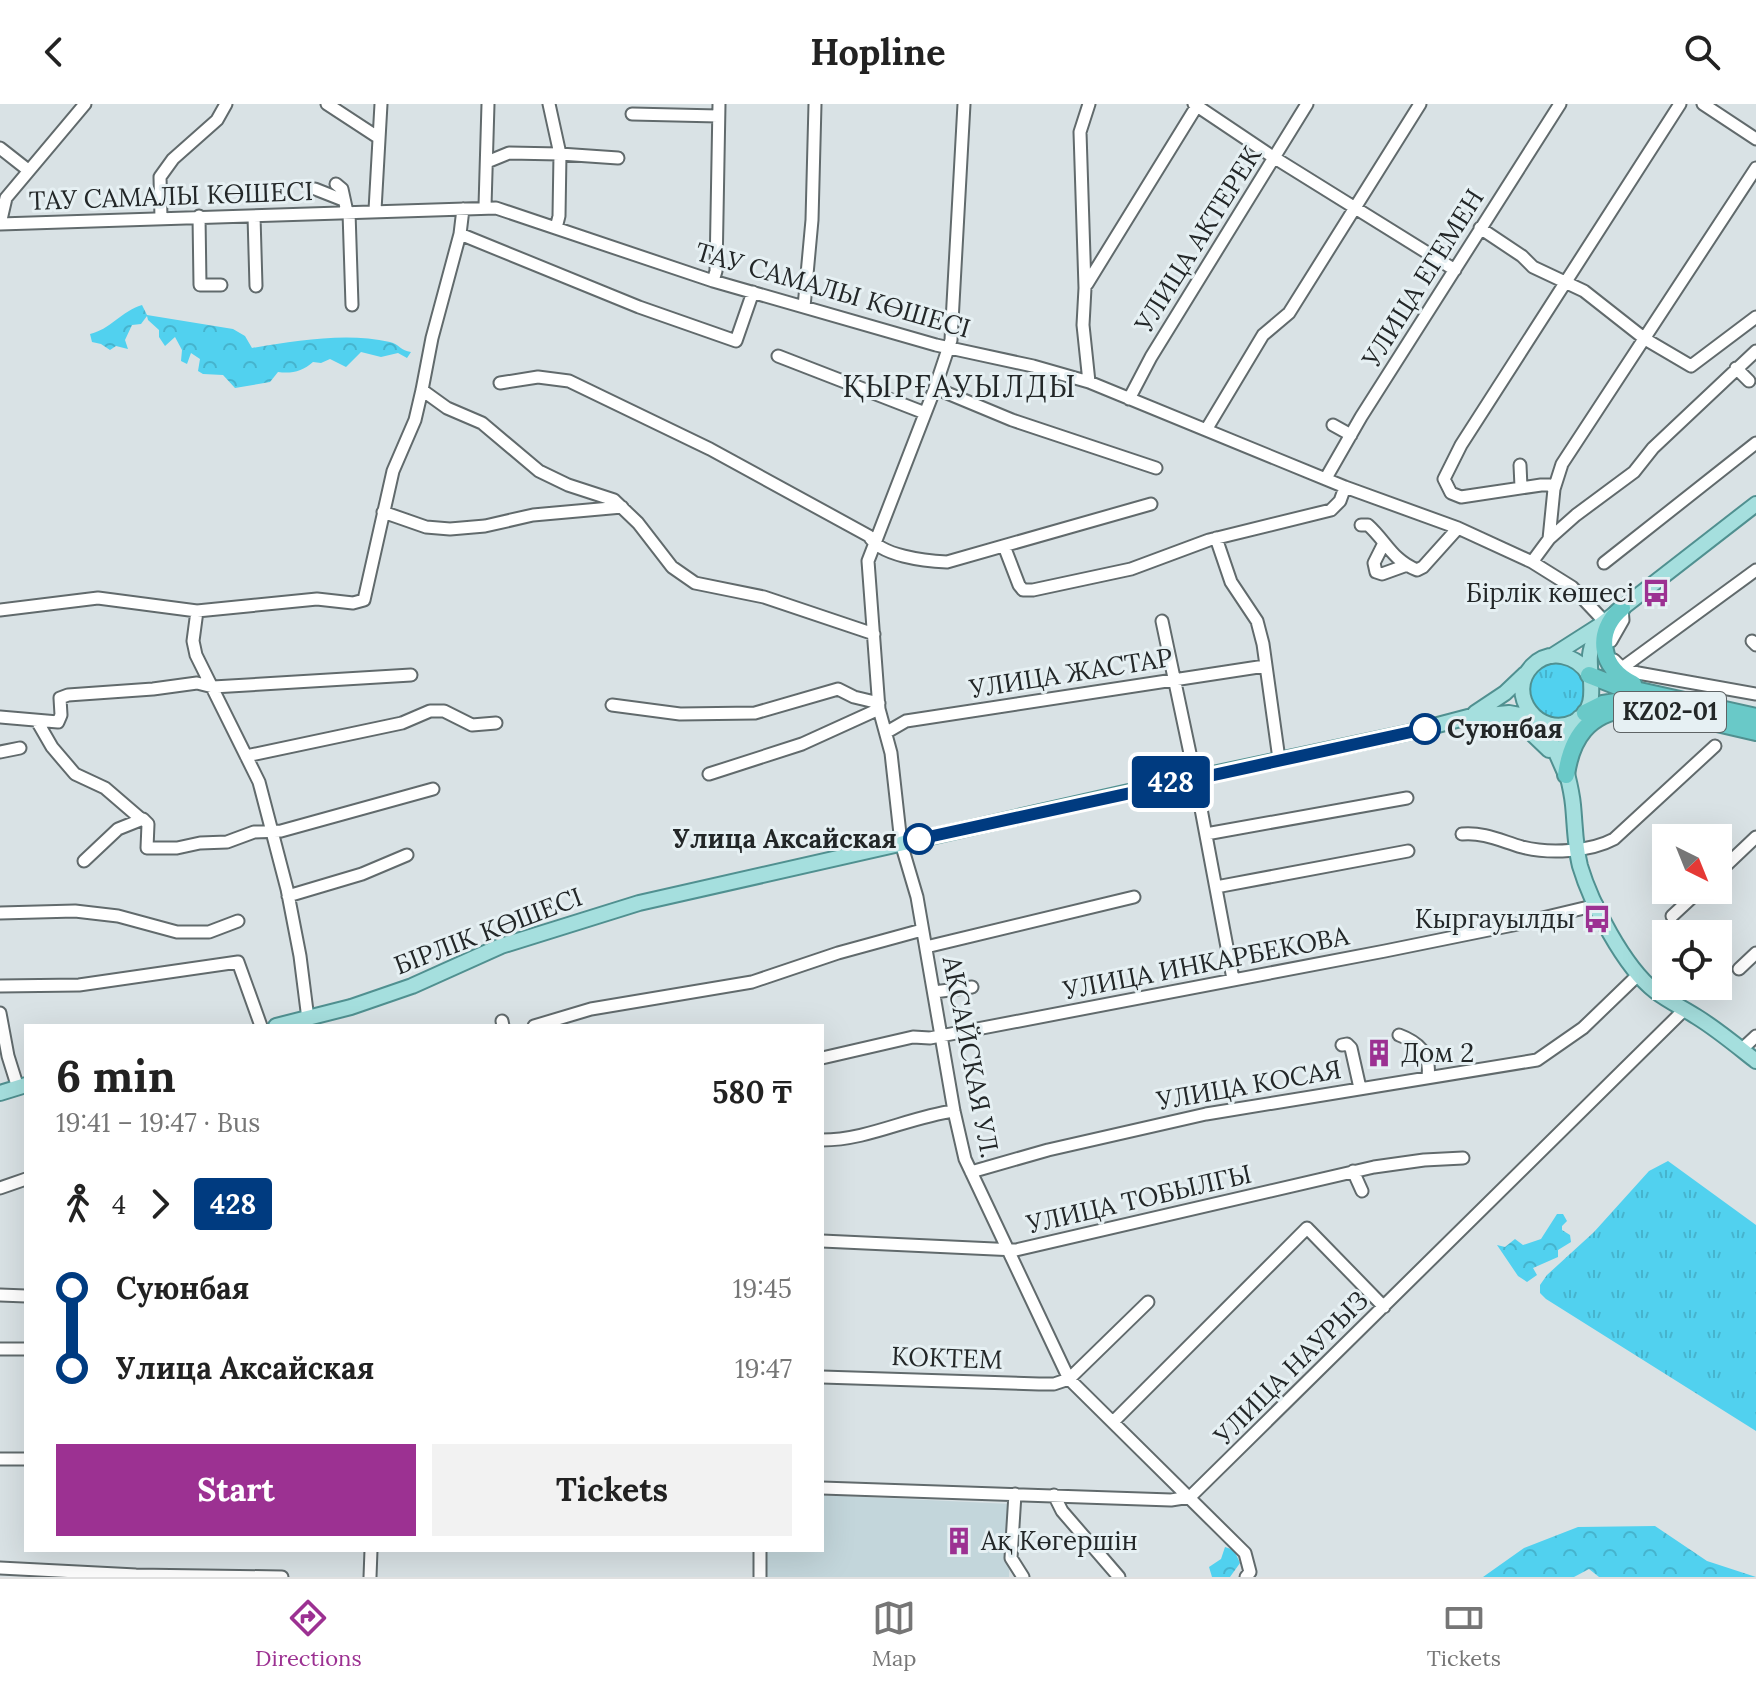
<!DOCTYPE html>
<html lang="en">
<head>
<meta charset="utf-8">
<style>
	body { margin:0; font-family:Lora,serif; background:#f2f2f2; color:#222; height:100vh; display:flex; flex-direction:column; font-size:30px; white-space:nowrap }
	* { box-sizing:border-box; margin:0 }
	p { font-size:26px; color:#767676 }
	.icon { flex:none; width:44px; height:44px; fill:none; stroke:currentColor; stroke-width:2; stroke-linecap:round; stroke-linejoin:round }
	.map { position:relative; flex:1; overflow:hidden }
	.side { position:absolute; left:24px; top:920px; width:800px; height:528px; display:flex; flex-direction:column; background:#fff; border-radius:0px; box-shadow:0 8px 32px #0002 }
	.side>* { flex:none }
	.badge { padding:0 16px; border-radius:6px; font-size:28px; line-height:52px }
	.needle { width:52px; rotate:137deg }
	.controls { position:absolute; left:1652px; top:720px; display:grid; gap:16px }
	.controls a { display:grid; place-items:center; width:80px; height:80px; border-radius:0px; background:#fff; box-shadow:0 8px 32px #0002; font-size:40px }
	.map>.badge { position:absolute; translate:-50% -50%; box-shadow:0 0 0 4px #fff }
	.legs { display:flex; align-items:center; gap:12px; height:88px; padding:0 32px; font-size:26px }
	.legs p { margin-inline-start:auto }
	.headline { display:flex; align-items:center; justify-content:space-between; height:136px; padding:0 32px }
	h1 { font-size:44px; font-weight:700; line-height:60px }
	.cta { display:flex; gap:16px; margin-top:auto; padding:16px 32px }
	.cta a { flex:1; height:92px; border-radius:0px; background:#9c3192; color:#fff; font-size:32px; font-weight:700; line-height:92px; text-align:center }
	.cta a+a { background:#f2f2f2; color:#222 }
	ul { padding:0 32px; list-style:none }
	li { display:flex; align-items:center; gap:28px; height:80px; font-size:30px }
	li i { display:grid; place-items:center; width:12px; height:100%; margin:0 10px; background:currentColor }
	li i::after { content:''; width:20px; height:20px; margin:-10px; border:6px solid; border-radius:50%; background:#fff }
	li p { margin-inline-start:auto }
	li:first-child i { background:linear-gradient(#0000 50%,currentColor 0) }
	li:last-child i { background:linear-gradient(currentColor 50%,#0000 0) }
	header { display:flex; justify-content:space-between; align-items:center; height:104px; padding:0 32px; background:#fff; font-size:36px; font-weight:700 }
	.tab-bar { display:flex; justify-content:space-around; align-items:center; height:112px; border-top:2px solid #e0e0e0; background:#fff; font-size:22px; color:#767676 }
	.tab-bar a { display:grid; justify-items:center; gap:4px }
	.tab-bar .active { color:#9c3192 }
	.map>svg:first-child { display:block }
	.built { fill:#c3d6db }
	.grass { fill:url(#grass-tufts) }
	.forest { fill:url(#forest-crowns) }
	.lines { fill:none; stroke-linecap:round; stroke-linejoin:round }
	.minor-casing { stroke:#616a6c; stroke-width:15 }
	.major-casing { stroke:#509090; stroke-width:18 }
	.highway-casing { stroke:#509090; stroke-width:20 }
	.minor { stroke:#fff; stroke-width:11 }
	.major { stroke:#a5dfde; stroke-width:14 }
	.highway { stroke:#69c9c8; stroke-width:16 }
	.line-1-casing { stroke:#fff; stroke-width:18 }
	.line-1 { stroke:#003b80; stroke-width:12 }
	.stop-1-dot { fill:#fff; stroke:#003b80; stroke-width:4 }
	.labels { text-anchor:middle; stroke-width:6; stroke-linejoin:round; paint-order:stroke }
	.shield { fill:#e6f0f3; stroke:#5e6365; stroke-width:2 }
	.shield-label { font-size:24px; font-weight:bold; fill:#232728 }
	.street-label { font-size:26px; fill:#232728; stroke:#e6f0f3 }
	.poi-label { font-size:26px; fill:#232728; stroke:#e6f0f3; text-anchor:end }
	.stop-label { font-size:26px; font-weight:bold; fill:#232728; stroke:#e6f0f3; text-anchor:start }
	.quarter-label { font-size:30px; letter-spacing:2px; fill:#232728; stroke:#e6f0f3 }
</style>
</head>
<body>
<header><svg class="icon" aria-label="back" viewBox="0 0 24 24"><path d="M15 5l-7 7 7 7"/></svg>Hopline<svg class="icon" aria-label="search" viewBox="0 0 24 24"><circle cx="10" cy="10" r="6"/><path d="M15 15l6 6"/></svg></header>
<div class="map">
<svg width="1756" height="1473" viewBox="0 0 1756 1473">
	<defs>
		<pattern id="grass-tufts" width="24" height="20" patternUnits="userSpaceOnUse" patternTransform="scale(2)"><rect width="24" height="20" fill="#51d1ef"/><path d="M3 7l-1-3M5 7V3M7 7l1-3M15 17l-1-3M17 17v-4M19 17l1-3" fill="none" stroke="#46b3cd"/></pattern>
		<pattern id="forest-crowns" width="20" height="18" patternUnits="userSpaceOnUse" patternTransform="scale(2)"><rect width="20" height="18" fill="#51d1ef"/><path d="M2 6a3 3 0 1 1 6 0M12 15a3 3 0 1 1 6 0" fill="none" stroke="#46b3cd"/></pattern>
	</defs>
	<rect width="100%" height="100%" fill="#d9e2e5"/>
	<!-- built -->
	<path class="built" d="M822,1391L1011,1400L1009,1473H764L765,1446H822Z"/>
	<!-- grass -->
	<path class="grass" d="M1530 587a28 28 0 1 1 56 0a28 28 0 1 1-56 0Z
		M1668,1057L1756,1121V1327L1546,1195L1540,1189V1181L1547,1171L1594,1128L1649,1067Z"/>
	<!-- forest -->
	<path class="forest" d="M142,201L147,211L233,225L245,232L252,244C297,237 345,228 390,238C399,240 401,247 411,248L407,254L398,249L381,253L361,248L346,263L330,255L321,259L313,258C303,267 292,270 278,268L270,278L235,284L223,271L203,270L198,267L200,255L191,249L187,260L181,257L182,246L175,233L165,242L159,233V226L148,216L147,212L141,220L132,221L125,236L128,245L116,242L110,246L101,240L92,238L90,230C109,226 122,207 142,201Z
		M1557,1110H1563L1567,1117L1562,1122V1126L1570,1131L1571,1138L1558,1146V1153L1533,1164L1537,1171L1527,1178L1518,1172L1497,1141L1505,1143L1515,1135L1523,1141L1541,1135Z
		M1655,1422L1707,1457L1756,1473H1599L1589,1465L1574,1473H1483L1524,1444L1578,1423Z
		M1225,1443L1234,1446L1240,1459L1230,1473H1212L1209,1463L1221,1455Z"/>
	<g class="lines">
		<defs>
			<path id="minor" d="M327,0L379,34
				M549,0L560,50L618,54
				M964,0L951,236L935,284L868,457L879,605L891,649L901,739L917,793L954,1007L965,1055L1069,1275L1245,1449L1250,1468L1246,1473
				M1194,0L1270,51L1455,166
				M1703,0L1756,35
				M632,10L718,12
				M0,44L28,66
				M487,58L509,49L560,50L559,112L556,124
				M336,80L342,85L347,108
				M315,85L343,96
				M485,102L488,0
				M375,106L381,0
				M349,108L352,201
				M199,112L200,181H221
				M254,112L256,182
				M161,114L160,73L173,55L217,16L226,0
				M0,120L496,104L713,177L936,241L1033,262L1089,278L1345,383L1458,424L1532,458L1572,483L1604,517
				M0,120L6,94L85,0
				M1480,124L1522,152L1533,163L1584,187L1645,235L1691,262L1756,213
				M460,130L639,203L736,237L753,188
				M713,177L716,167L719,0
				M1087,180L1198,0
				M804,203L812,116L815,0
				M778,252L925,309
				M1736,264L1749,277
				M1089,278L1083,221L1085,184L1080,28L1089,0
				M500,279L538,273L569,277L710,345L869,432C880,452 925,457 947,458L1151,400
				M935,284L1012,316L1156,364
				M422,286L447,304L482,319L539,367L568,381L614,396L638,419L672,463L695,479L764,493L874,530
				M1129,295L1151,253L1307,0
				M1333,321L1351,331
				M1206,326L1263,231L1289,209L1420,0
				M1520,361L1521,383
				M1326,374L1361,313L1560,0
				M1554,385L1550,381H1541L1461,393L1451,389L1444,375L1461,341L1680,0
				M383,408L426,423L450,425L485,422L533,411L622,403
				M1361,421H1368C1386,437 1392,456 1417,466L1423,463L1458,424
				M1216,434L1231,478L1257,517L1263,540L1279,655
				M1549,435L1576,411L1634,368L1653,344L1756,247
				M1383,441L1374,459L1376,468L1382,470L1407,461
				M1004,442L1019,481L1023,486H1033L1131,465L1209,436L1331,406L1340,397L1345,383
				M1532,458L1549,435L1554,385L1562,360L1756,64
				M1604,459L1756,339
				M0,506L98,494L197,507L317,495L353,499L364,496L393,367L415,316L422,286L432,234L460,130L463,105
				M197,507L193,537L196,551L259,678L287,785L300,852L308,915
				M1162,517L1195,673L1233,875
				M1611,537L1623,516L1622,504
				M1752,537L1756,541
				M1614,556L1622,564L1638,569L1756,590
				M1622,564L1756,466
				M612,601L680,610L755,609L838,585L854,593L879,599
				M0,613L58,618L61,611L60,594L68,591L153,585L197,579L213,583L411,571
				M37,617L52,643L75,670L105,684L141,715
				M887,628L906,617L1265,562
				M0,648L20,644
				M246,652L402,619L430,607H444L472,621L496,619
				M709,670L802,640L879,605
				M1206,730L1407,694
				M1462,730C1484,728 1501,737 1522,743C1549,750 1590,748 1614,735L1715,642
				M84,757L118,725L143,715L148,720L147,744H177L200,739L227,738L254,728L281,727L433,685
				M1718,769L1756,733
				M1216,783L1408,747
				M288,792L362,770L407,751
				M0,809L75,807L118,812L177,828H209L238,817
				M1672,812L1700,786
				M926,843L1134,793
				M1739,865L1756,849
				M0,882L79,881L238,858L261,922
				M934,888L972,883
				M0,909L8,952L18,984
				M502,917L503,922
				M534,922L591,905L752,878L838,849L922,826
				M1399,931C1418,938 1431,950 1428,972
				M1342,941L1347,940L1351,944L1360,984
				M1741,946L1756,932
				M822,954L913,933L930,934L1385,847L1513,821L1597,801
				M822,1036C868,1036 909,1013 954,1007
				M1353,1067L1362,1087
				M971,1068L1048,1046L1206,1010L1537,956L1583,924L1638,871
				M0,1084L26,1075
				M822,1137L1016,1146L1374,1063L1424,1056L1463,1054
				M0,1191L26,1192
				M0,1245H26
				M822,1273L1039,1280H1054L1069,1275L1148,1198
				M1113,1318L1307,1124L1384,1203
				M0,1355H26
				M822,1384L1171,1396L1190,1393L1684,906
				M1015,1390L1011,1454L1023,1473
				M1054,1391L1062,1407L1119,1473
				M0,1464L136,1471L282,1473
				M370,1473L371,1446
				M760,1473V1446"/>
			<path id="major" d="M1552,552L1599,522L1756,400
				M1589,571C1577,551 1550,544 1532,562C1505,590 1539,635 1574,618C1601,604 1588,575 1590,551C1591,541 1596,531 1599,522
				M1475,609L1505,589L1525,570
				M1579,614C1552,653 1569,660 1573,701C1575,721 1575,742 1580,762C1591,799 1624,863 1655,887C1668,897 1683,904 1697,913C1718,926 1737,942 1756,957
				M1496,616L1528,626L1549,646
				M276,922L351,903L412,882L501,842L639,799L1142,685L1411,628L1468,613L1509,609L1536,614L1547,628L1566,671
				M0,989L26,981"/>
			<path id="highway" d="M1622,504C1594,528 1600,564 1633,580
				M1589,571L1617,582L1756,613
				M1585,609L1603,600L1622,597L1756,628
				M1566,671C1571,635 1588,609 1627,605"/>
		</defs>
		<!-- minor casing -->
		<use href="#minor" class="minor-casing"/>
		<!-- major casing -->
		<use href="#major" class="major-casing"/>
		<!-- highway casing -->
		<use href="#highway" class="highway-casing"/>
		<!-- minor -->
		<use href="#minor" class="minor"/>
		<!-- major -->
		<use href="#major" class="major"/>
		<!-- highway -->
		<use href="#highway" class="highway"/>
	</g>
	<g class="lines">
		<defs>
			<path id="line-1" d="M919,735L1425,625"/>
		</defs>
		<!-- line-1 casing -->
		<use href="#line-1" class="line-1-casing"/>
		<!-- line-1 -->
		<use href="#line-1" class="line-1"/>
	</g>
	<!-- icons -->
	<defs>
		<symbol id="bus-bare" viewBox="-9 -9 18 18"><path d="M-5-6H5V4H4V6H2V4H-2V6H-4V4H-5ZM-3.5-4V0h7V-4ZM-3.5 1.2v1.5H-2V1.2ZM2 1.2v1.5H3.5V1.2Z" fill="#9c3192" stroke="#e6f0f3" stroke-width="2.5" paint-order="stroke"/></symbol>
		<symbol id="building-bare" viewBox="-9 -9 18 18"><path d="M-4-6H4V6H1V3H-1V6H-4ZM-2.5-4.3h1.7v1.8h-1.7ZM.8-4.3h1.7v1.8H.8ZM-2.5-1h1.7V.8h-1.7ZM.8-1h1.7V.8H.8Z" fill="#9c3192" stroke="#e6f0f3" stroke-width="2.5" paint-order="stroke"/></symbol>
	</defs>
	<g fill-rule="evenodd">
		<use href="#bus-bare" x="1636" y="469" width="40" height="40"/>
		<use href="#bus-bare" x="1577" y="795" width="40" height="40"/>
		<use href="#building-bare" x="1359" y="929" width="40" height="40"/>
		<use href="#building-bare" x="939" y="1417" width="40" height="40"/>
	</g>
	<!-- markers -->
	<g class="stop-1-dot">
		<circle cx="1425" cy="625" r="14"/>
		<circle cx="919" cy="735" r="14"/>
	</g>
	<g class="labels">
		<!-- shield labels -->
		<rect class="shield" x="1614" y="588" width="112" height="40" rx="6"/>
		<g class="shield-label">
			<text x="1670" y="616">KZ02-01</text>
		</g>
		<!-- street labels -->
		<g class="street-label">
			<text transform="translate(171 92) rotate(-2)" y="9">ТАУ САМАЛЫ КӨШЕСІ</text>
			<text transform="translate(1198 135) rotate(-58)" y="9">УЛИЦА АКТЕРЕК</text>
			<text transform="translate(1423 174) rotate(-58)" y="9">УЛИЦА ЕГЕМЕН</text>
			<text transform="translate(833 186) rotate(16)" y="9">ТАУ САМАЛЫ КӨШЕСІ</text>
			<text transform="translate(1071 569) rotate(-9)" y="9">УЛИЦА ЖАСТАР</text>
			<text transform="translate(488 827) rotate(-21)" y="9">БІРЛІК КӨШЕСІ</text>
			<text transform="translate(1206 859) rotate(-11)" y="9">УЛИЦА ИНКАРБЕКОВА</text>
			<text transform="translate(971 953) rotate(79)" y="9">АКСАЙСКАЯ УЛ.</text>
			<text transform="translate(1249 981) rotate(-10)" y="9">УЛИЦА КОСАЯ</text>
			<text transform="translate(1139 1095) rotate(-13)" y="9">УЛИЦА ТОБЫЛГЫ</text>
			<text transform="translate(947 1254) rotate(2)" y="9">КОКТЕМ</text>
			<text transform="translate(1291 1264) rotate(-45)" y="9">УЛИЦА НАУРЫЗ</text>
		</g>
		<!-- poi labels -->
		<g class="poi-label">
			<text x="1634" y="498">Бірлік көшесі</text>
			<text x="1575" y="824">Кыргауылды</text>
			<text x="1401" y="958" text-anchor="start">Дом 2</text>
			<text x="981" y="1446" text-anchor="start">Ақ Көгершін</text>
		</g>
		<!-- stop labels -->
		<g class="stop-label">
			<text x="1447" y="634">Суюнбая</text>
			<text x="897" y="744" text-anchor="end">Улица Аксайская</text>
		</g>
		<!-- quarter labels -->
		<g class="quarter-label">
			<text x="960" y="293">ҚЫРҒАУЫЛДЫ</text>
		</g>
	</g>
</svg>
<div class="controls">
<a><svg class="needle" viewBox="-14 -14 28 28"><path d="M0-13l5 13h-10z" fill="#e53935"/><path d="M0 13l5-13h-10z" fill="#767676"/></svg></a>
<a><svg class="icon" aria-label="locate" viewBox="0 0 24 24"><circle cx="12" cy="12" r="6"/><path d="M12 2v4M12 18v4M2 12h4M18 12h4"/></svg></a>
</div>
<b class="badge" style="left:1171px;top:678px;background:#003b80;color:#fff">428</b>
<section class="side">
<div class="headline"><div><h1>6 min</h1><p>19:41 – 19:47 · Bus</p></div><b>580 ₸</b></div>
<div class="legs"><svg class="icon" aria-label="walk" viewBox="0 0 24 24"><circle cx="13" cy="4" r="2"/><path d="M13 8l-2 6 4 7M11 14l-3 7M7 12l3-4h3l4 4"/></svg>4<svg class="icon" aria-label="forward" viewBox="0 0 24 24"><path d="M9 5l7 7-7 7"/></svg><b class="badge" style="background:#003b80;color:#fff">428</b></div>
<ul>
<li><i style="color:#003b80"></i><b>Суюнбая</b><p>19:45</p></li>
<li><i style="color:#003b80"></i><b>Улица Аксайская</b><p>19:47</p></li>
</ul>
<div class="cta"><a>Start</a><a>Tickets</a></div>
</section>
</div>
<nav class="tab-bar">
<a class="active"><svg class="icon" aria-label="directions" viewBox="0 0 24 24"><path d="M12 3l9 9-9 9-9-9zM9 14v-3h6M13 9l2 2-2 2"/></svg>Directions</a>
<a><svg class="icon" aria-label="map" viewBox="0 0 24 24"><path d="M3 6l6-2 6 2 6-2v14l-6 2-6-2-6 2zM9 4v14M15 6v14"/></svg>Map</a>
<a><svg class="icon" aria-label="tickets" viewBox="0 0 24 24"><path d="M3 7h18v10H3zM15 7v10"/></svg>Tickets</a>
</nav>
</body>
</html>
